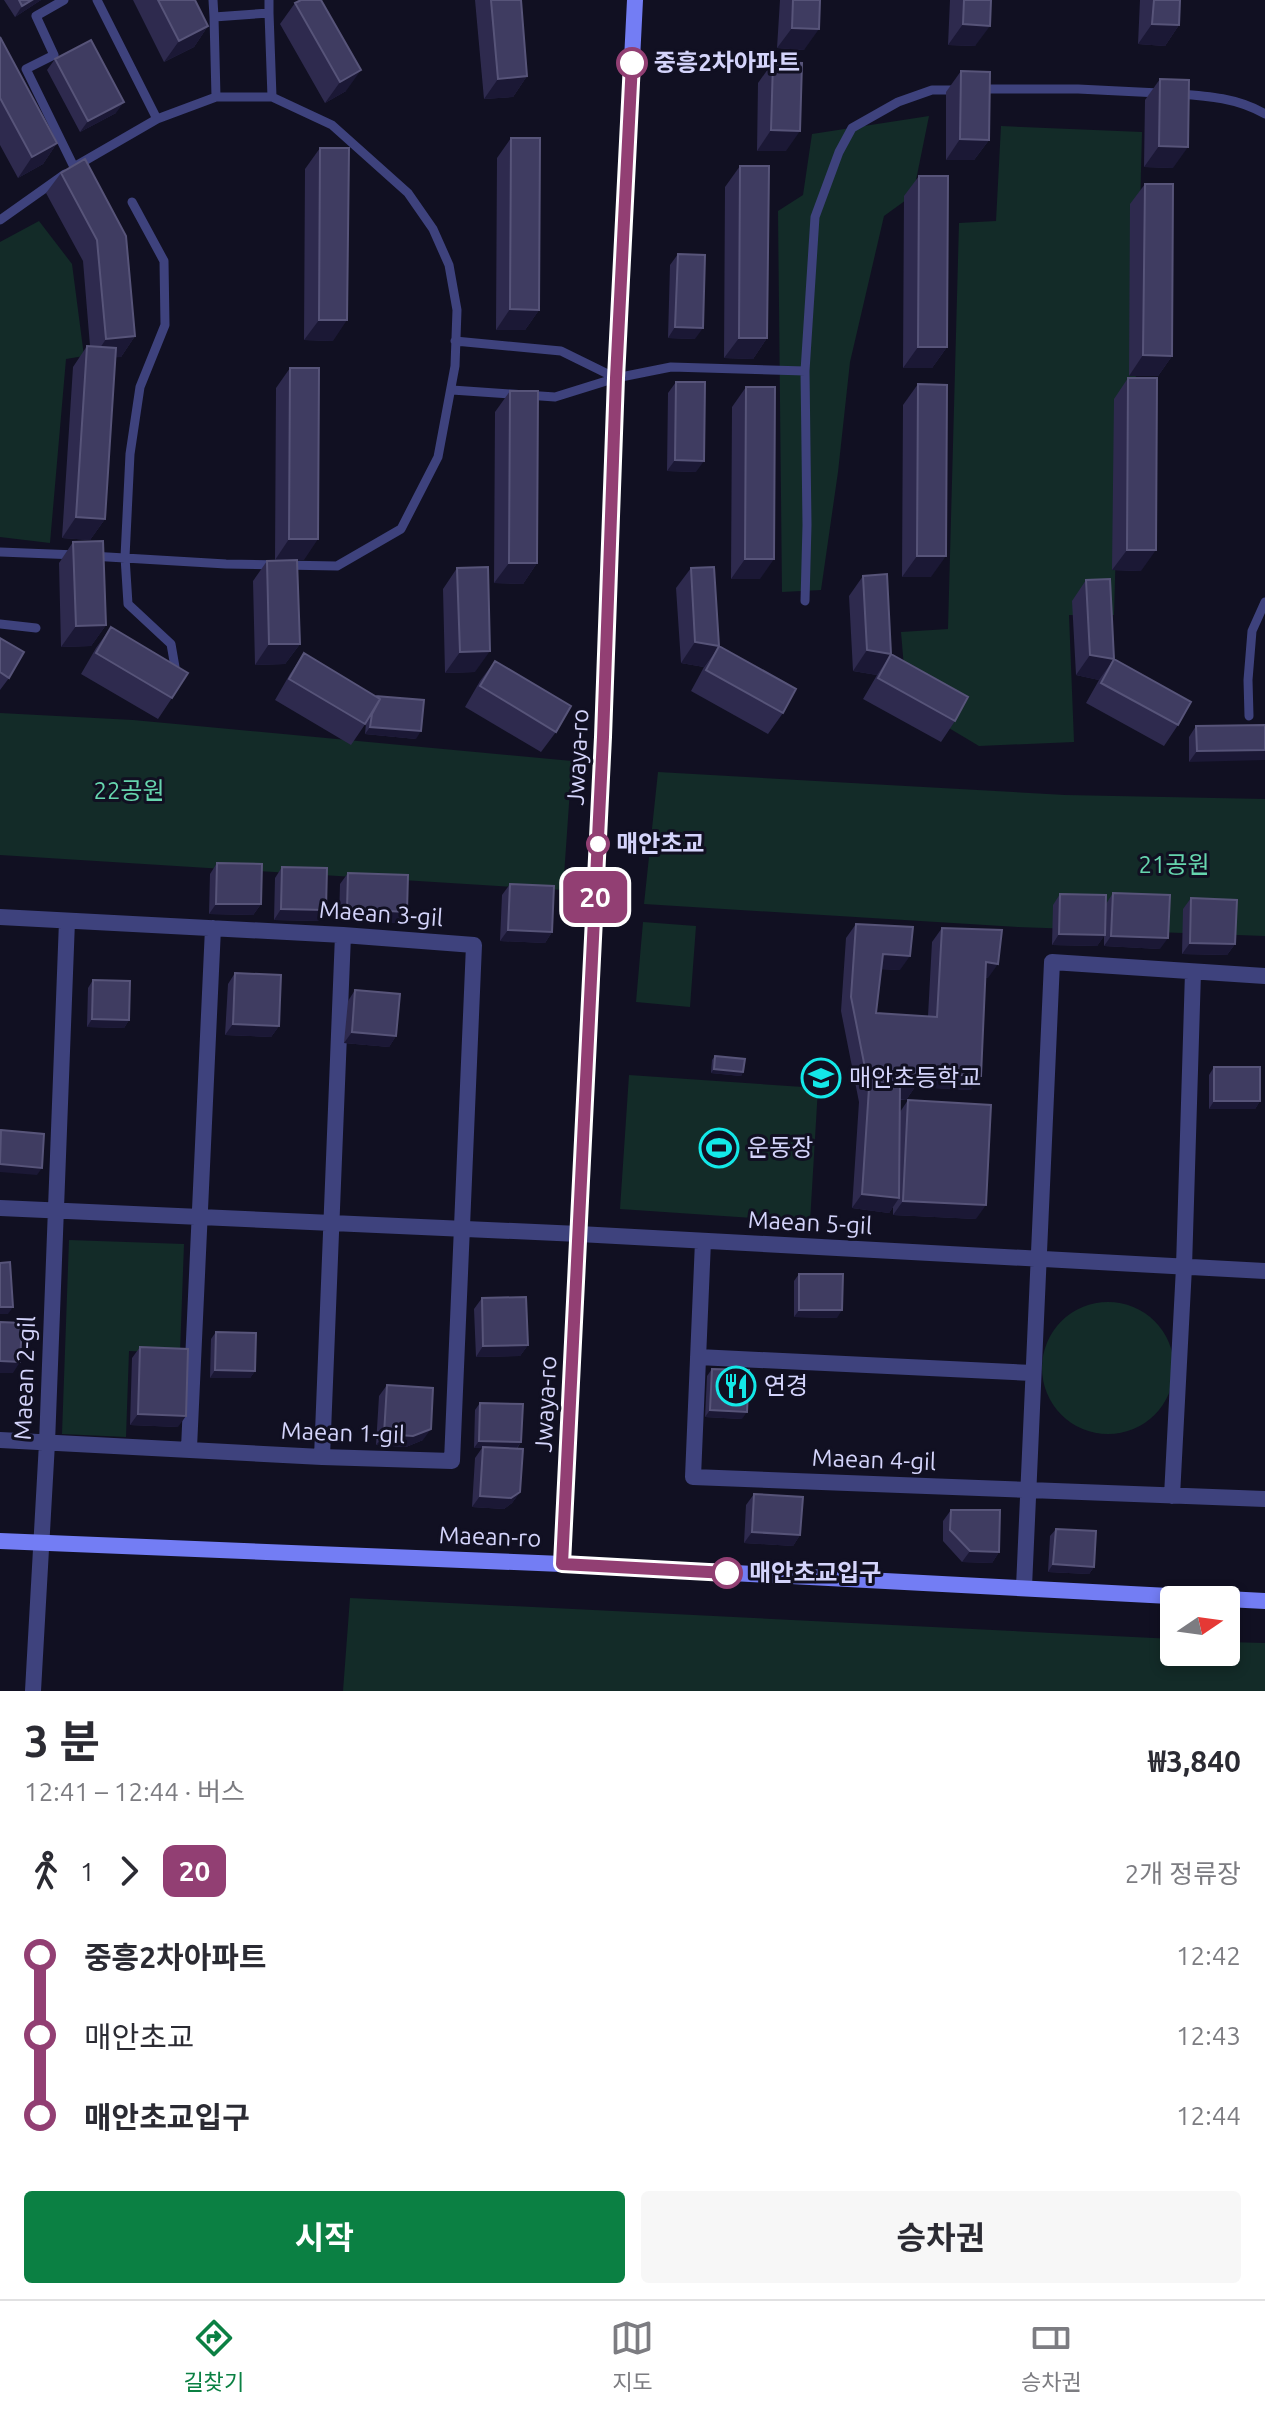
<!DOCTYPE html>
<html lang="ko">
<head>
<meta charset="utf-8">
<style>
	body { margin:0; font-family:Ubuntu,"Noto Sans KR",sans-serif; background:#f7f7f7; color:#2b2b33; height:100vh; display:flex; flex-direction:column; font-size:30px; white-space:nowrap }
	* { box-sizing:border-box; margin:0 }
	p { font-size:26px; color:#7c7c81 }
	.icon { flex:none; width:44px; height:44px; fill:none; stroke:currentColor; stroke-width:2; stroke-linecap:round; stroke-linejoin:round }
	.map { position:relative; height:1691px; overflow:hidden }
	.details { display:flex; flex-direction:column; background:#fff; flex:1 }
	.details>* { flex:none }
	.badge { padding:0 16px; border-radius:12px; font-size:28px; line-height:52px }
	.needle { width:52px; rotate:77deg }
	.controls { position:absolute; left:1160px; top:1586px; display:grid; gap:16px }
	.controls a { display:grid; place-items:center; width:80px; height:80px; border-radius:8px; background:#fff; box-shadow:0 4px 12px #0003; font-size:40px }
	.map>.badge { position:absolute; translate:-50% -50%; box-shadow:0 0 0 4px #fff }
	.legs { display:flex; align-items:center; gap:12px; height:88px; padding:0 24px; font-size:26px }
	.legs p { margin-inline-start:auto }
	.head { display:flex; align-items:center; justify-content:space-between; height:136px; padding:0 24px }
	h1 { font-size:44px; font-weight:700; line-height:60px }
	.button { display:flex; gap:16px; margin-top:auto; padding:16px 24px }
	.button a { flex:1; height:92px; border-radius:8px; background:#0b8043; color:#fff; font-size:32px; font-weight:700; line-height:92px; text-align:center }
	.button a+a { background:#f7f7f7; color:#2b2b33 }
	ul { padding:0 24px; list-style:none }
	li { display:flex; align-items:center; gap:28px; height:80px; font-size:30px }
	li i { display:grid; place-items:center; width:12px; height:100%; margin:0 10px; background:currentColor }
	li i::after { content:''; width:20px; height:20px; margin:-10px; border:6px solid; border-radius:50%; background:#fff }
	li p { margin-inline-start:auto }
	li:first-child i { background:linear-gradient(#0000 50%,currentColor 0) }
	li:last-child i { background:linear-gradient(currentColor 50%,#0000 0) }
	.tab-bar { display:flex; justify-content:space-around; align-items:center; height:112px; border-top:2px solid #e1e1e2; background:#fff; font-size:22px; color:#7c7c81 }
	.tab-bar a { display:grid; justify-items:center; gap:4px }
	.tab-bar .selected { color:#0b8043 }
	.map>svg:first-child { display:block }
	.green { fill:#132b28 }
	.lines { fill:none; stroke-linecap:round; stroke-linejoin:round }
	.lane { stroke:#3e427d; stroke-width:9 }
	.street { stroke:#3e427d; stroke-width:16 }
	.secondary { stroke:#737df4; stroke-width:16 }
	.wall { fill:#2e2a4e }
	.shaded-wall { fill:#1b1835 }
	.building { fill:#3f3c61; stroke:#575479; stroke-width:2 }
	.line-1-casing { stroke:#fff; stroke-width:18 }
	.line-1 { stroke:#923f73; stroke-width:12 }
	.stop-1-dot { fill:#fff; stroke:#923f73; stroke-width:4 }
	.labels { text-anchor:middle; stroke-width:6; stroke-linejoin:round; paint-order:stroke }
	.stop-label { font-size:24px; font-weight:bold; fill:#d4d4fb; stroke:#111022; text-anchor:start }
	.street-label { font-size:24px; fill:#d4d4fb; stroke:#111022 }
	.park-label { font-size:24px; fill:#66d5ae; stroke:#111022 }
	.poi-label { font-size:24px; fill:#d4d4fb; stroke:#111022; text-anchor:start }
</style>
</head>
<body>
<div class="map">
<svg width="1265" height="1691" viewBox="0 0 1265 1691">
	<rect width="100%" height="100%" fill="#111022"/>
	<!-- green -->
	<path class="green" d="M929,116L913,195L884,216L850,362L838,472L821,590L782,592L778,211L803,195L812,134Z
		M1001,126L1142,132L1135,408L1120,404L1114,615H1069L1074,742L979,746L907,703L901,632L948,629L959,223L996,221Z
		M39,221L72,264L84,356L66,359L50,543L0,537V242Z
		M0,713L133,720L572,761L563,890L0,855Z
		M658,772L1065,795L1265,799V936L1018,927L644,904Z
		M643,922L696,926L690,1007L636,1002Z
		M629,1075L818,1088L810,1222L620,1209Z
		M69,1240L184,1244L180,1353L129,1351L126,1437L62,1434Z
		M1042 1368a66 66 0 1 1 132 0a66 66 0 1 1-132 0Z
		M350,1598L1174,1639V1652H1226V1642L1265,1643V1691H343Z"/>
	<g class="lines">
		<!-- lane -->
		<path class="lane" d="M64,0L36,16L54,55L26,69L74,167L157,119L216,97
			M97,0L157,119
			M213,0L214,17L269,13V0
			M214,17L216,97H272L269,13
			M978,89H1078L1159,93
			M1178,94C1208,96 1238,98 1265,114
			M132,202L164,261L165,325L140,387L130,454L125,557L128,604L171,644L175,667
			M0,220L65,174
			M455,341L561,351L616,378
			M805,371L807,525L805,601
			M452,390L555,397L616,378L671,367L805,371L815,217L839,152L852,128L898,102L932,90H959
			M0,552L77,555
			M91,556L226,564L337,566L401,529L438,457L455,366L457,310L449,265L433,229L408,193L332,125L272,97
			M0,624L36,628
			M1249,716L1248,680L1252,631L1265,602"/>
		<!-- street -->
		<path class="street" d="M0,917L343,935L474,945L452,1461L322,1457L0,1440
			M0,1208L579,1234L1265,1271
			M703,1241L693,1477L1265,1499
			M698,1357L1033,1373
			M189,1448L213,928
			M322,1457L343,935
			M1172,1496L1184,1267L1193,972
			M1024,1587L1052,962L1265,976
			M33,1691L47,1443L67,921"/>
		<!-- secondary -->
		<path class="secondary" d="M0,1541L562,1564L1265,1601
			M562,1564L603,737L616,378L635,0"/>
	</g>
	<!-- wall -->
	<path class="wall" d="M4,0H41L15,17Z
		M133,0H195L208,26L194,47L164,62Z
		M475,0H521L527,76L513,97L484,99Z
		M780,0H820L804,50L777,48Z
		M950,0H991L975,46L948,45Z
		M1140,0H1180L1179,25L1165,46L1138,44Z
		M295,3L346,91L325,103L280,24Z
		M0,37L57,143L43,164L18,178L0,145Z
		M55,59L116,113L80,132L47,70Z
		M773,62L786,151H757L758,83Z
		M961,71L989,140L974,160H946V92Z
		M1160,79L1173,168L1144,167L1145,100Z
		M511,138L539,310L525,330H496L497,158Z
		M320,148L333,341L304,340L305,169Z
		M85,159L135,336L121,357H115L105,519L90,540L62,538L73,367L87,346H90L83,261L46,193L61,173Z
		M740,166L767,338L753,359L724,358L725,187Z
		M919,176L947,347L932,368H903L904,196Z
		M1145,184L1172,356L1158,376H1129L1130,204Z
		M678,254L695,339L668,338L670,265Z
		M290,368L304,560H297L300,644L285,664L255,665L253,581L267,561L291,560H275L276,388Z
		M1128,378L1141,571L1112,570L1114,399Z
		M676,382L696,472L667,471L668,393Z
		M918,384L931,577H902L903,405Z
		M746,387L760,579H731L732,407Z
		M510,391L537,563L523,584L494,583L495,412Z
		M73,542L106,625L91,646L61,647L59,563Z
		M457,568L475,672L445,673L443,589Z
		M691,568L704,667L681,663L676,588Z
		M863,576L891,654L955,721L941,742L863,699L877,675L853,671L849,596Z
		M1086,580L1114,659L1178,725L1164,746L1086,703L1099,680L1076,675L1072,601Z
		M111,627L172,698L158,719L81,674L96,648Z
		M0,638L9,678L0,690Z
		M719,646L783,713L768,734L691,691L704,667Z
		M304,653L416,739L365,734L366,723L351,745L275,700L290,674Z
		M495,661L556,732L541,752L465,707L480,681Z
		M1265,725L1189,762V737L1196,726Z
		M217,863L261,904L253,915L209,914L210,874Z
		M282,867L319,921L274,920L275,878Z
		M348,873L407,912L399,923L339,920L340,884Z
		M510,884L552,932L545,943L500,941L502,895Z
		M1113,893L1160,949L1104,946V936L1097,946L1052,945L1053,905L1060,894L1106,904Z
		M1191,898L1235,944L1227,955L1182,954L1183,909Z
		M856,924L900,970L881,969L876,1013L928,1016L932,942L942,928L988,978H985L971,1090L915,1087L906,1100H900V1112L908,1100L976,1219L893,1215V1207L889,1213L852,1208L859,1102L841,1011L846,938Z
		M235,973L279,1026L271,1037L225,1035L228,984Z
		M93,980L129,1020L124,1028L87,1027L88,988Z
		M355,990L396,1036L389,1047L344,1043L348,1001Z
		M715,1056L743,1072L741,1076L711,1073L712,1060Z
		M1214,1067L1260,1101L1255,1109H1209V1075Z
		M799,1274L837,1318L794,1317V1281Z
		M482,1298L528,1345L520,1356L476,1357L474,1309Z
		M216,1332L255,1371L250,1378H210L211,1339Z
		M140,1347L178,1427L130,1425L132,1358Z
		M712,1369L742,1419L705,1417L707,1376Z
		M387,1385L423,1440L406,1447L376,1445L379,1396Z
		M480,1403L521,1442L517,1449L520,1492L512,1503L504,1509L472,1507L475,1458L482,1448H474L475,1410Z
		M754,1494L800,1535L793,1546L744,1543L746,1505Z
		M951,1510L999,1552L992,1563L962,1562L943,1541V1521Z
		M1056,1529L1094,1567L1089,1574L1048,1572L1050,1536Z"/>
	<!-- shaded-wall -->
	<path class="shaded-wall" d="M32,0H41L15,17L22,6Z
		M963,24L990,26L975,46L948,45Z
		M1152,24L1179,25L1165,46L1138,44Z
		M208,26L194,47L164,62L179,41Z
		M792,28L819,29L804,50L777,48Z
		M361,70L346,91L325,103L340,82Z
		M527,76L513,97L484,99L498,79Z
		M124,102L116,113L80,132L88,121Z
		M771,130L800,131L786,151H757Z
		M960,139L989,140L974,160H946Z
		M57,143L43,164L18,178L32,157Z
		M1159,146L1188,147L1173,168L1144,167Z
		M510,309L539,310L525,330H496Z
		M319,320H347L333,341L304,340Z
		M675,327L703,328L695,339L668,338Z
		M135,336L121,357L92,360L106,339Z
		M739,338H767L753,359L724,358Z
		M918,347H947L932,368H903Z
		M1143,355L1172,356L1158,376H1129Z
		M675,460L704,461L696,472L667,471Z
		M76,517L105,519L90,540L62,538Z
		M289,539H318L304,560H275Z
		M1127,550H1156L1141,571L1112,570Z
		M917,556H946L931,577H902Z
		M745,559H774L760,579H731Z
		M509,563H537L523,584L494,583Z
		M106,625L91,646L61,647L76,626Z
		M695,642L719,646L704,667L681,663Z
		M269,644H300L285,664L255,665Z
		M867,650L891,654L877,675L853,671Z
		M490,651L475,672L445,673L460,652Z
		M1090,655L1114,659L1099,680L1076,675Z
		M370,727L421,731L416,739L365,734Z
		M1265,750V760L1189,762L1197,751Z
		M216,904H261L253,915L209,914Z
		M281,909L326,910L319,921L274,920Z
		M347,909L407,912L399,923L339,920Z
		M508,930L552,932L545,943L500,941Z
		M1059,934L1105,935L1097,946L1052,945Z
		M1111,936L1168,938L1160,949L1104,946Z
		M1190,943L1235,944L1227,955L1182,954Z
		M883,954L910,956L900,970L873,969Z
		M986,962L998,964L988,978L976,976Z
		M92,1019L129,1020L124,1028L87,1027Z
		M233,1024L279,1026L271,1037L225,1035Z
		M352,1032L396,1036L389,1047L344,1043Z
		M714,1069L743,1072L741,1076L711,1073Z
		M918,1073L981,1076L971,1090L915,1087L906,1100L890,1098L900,1084Z
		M1214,1101H1260L1255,1109H1209Z
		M0,1164L42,1168L37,1175L0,1172Z
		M862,1194L899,1198L889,1213L852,1208Z
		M903,1201L986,1205L976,1219L893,1215Z
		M0,1307H13L8,1314H0Z
		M799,1310H842L837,1318L794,1317Z
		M528,1345L520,1356L476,1357L483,1346Z
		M0,1361L20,1362L13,1373H0Z
		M215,1370L255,1371L250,1378H210Z
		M710,1410L747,1412L742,1419L705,1417Z
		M138,1414L186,1416L178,1427L130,1425Z
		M431,1429L423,1440L406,1447L376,1445L384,1434Z
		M479,1441L521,1442L516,1449L474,1448Z
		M520,1492L512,1503L504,1509L472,1507L480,1496Z
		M752,1532L800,1535L793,1546L744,1543Z
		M970,1551L999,1552L992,1563L962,1562Z
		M1053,1564L1094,1567L1089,1574L1048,1572Z"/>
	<!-- building -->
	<path class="building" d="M19,0H32L22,6Z
		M158,0H195L208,26L179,41Z
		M301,0H321L361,70L340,82L295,3Z
		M491,0H521L527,76L498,79Z
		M793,0H820L819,29L792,28Z
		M964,0H991L990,26L963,24Z
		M1154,0H1180L1179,25L1152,24Z
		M0,37L57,143L32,157L0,98Z
		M91,40L124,102L88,121L55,59Z
		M773,62L802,63L800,131L771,130Z
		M961,71L990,72L989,140L960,139Z
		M1160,79L1189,80L1188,147L1159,146Z
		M511,138H540L539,310L510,309Z
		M320,148H349L347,320H319Z
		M85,159L126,236L135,336L106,339L97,240L61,173Z
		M740,166H769L767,338H739Z
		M919,176H948L947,347H918Z
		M1145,184H1173L1172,356L1143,355Z
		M678,254L705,255L703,328L675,327Z
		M87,346L116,348L105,519L76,517Z
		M290,368H319L318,539H289Z
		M1128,378H1157L1156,550H1127Z
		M676,382H705L704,461L675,460Z
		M918,384L947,385L946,556H917Z
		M746,387H775L774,559H745Z
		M510,391H538L537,563H509Z
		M103,541L106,625L76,626L73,542Z
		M297,560L300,644H269L267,561Z
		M488,567L490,651L460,652L457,568Z
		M714,567L719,646L695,642L691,568Z
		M887,574L891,654L867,650L863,576Z
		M1110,579L1114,659L1090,655L1086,580Z
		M111,627L188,673L172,698L96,653Z
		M0,638L24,652L9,678L0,672Z
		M719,646L796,689L783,713L706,670Z
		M304,653L380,699L365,724L289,679Z
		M891,654L968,697L955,721L878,678Z
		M1114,659L1191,702L1178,725L1101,683Z
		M495,661L571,706L556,732L480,686Z
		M375,696L424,700L421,731L370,727L372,714L380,699Z
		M1265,725V750L1197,751L1196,726Z
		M217,863L262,864L261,904H216Z
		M282,867L327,868L326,910L281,909Z
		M348,873L408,875L407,912L347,909Z
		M510,884L554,886L552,932L508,930Z
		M1113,893L1170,895L1168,938L1111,936Z
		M1060,894L1106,895L1105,935L1059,934Z
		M1191,898L1237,900L1235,944L1190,943Z
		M856,924L913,927L910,956L883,954L876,1013L937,1017L942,928L1002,930L998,964L986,962L981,1076L918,1073L916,1086L900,1084L899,1198L862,1194L869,1088L851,997Z
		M235,973L281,975L279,1026L233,1024Z
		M93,980L130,981L129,1020L92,1019Z
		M355,990L400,994L396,1036L352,1032Z
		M715,1056L745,1059L743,1072L714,1069Z
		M1214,1067H1260V1101H1214Z
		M908,1100L991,1105L986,1205L903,1201Z
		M1,1130L44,1134L42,1168L0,1164Z
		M10,1262L13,1307H0V1263Z
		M799,1274H843L842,1310H799Z
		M526,1297L528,1345L483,1346L482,1298Z
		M0,1322L22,1323L20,1362L0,1361Z
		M216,1332L256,1333L255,1371L215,1370Z
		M140,1347L188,1349L186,1416L138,1414Z
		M712,1369L749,1370L747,1412L710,1410Z
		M387,1385L433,1388L431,1429L413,1436L384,1434Z
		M480,1403L523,1404L521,1442L479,1441Z
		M483,1447L523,1449L520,1492L511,1498L480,1496Z
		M754,1494L803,1497L800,1535L752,1532Z
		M951,1510H1000L999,1552L970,1551L950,1530Z
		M1056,1529L1096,1531L1094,1567L1053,1564Z"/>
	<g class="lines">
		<defs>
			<path id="line-1" d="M632,63L616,378L603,737L562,1564L727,1573"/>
		</defs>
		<!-- line-1 casing -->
		<use href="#line-1" class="line-1-casing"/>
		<!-- line-1 -->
		<use href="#line-1" class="line-1"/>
	</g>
	<!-- icons -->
	<defs>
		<symbol id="school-ring" viewBox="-11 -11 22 22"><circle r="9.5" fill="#111022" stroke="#13e8e8" stroke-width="1.5"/><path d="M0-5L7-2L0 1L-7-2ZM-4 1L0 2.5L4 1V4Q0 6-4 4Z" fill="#13e8e8"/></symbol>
		<symbol id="stadium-ring" viewBox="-11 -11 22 22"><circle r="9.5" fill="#111022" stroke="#13e8e8" stroke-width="1.5"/><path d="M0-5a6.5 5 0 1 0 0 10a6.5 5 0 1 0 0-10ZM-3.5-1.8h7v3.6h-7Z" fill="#13e8e8"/></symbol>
		<symbol id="restaurant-ring" viewBox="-11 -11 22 22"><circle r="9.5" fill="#111022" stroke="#13e8e8" stroke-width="1.5"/><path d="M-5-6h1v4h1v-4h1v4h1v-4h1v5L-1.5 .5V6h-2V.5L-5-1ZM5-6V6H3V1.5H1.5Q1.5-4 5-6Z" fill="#13e8e8"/></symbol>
	</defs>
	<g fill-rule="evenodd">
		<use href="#school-ring" x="799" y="1056" width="44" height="44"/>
		<use href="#stadium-ring" x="697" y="1126" width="44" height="44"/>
		<use href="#restaurant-ring" x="714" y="1364" width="44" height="44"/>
	</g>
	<!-- markers -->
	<g class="stop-1-dot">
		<circle cx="632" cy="63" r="14"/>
		<circle cx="598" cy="844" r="10"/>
		<circle cx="727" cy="1573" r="14"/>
	</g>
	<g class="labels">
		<!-- stop labels -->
		<g class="stop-label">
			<text x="654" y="71">중흥2차아파트</text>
			<text x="616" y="852">매안초교</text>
			<text x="749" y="1581">매안초교입구</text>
		</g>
		<!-- street labels -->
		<g class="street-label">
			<text transform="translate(578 757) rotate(-87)" y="8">Jwaya-ro</text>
			<text transform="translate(381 914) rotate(4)" y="8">Maean 3-gil</text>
			<text transform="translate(810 1223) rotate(3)" y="8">Maean 5-gil</text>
			<text transform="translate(25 1378) rotate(-88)" y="8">Maean 2-gil</text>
			<text transform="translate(546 1404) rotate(-87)" y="8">Jwaya-ro</text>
			<text transform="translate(343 1433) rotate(2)" y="8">Maean 1-gil</text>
			<text transform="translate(874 1460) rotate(2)" y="8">Maean 4-gil</text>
			<text transform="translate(490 1537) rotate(2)" y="8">Maean-ro</text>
		</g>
		<!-- park labels -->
		<g class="park-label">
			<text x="129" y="799">22공원</text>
			<text x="1174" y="873">21공원</text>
		</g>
		<!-- poi labels -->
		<g class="poi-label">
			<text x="849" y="1086">매안초등학교</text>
			<text x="747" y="1156">운동장</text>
			<text x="764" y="1394">연경</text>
		</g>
	</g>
</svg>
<div class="controls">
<a><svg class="needle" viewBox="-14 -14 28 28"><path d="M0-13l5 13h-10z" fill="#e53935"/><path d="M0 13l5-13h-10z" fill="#7c7c81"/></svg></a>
</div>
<b class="badge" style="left:595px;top:897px;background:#923f73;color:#fff">20</b>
</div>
<section class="details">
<div class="head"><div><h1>3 분</h1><p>12:41 – 12:44 · 버스</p></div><b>₩3,840</b></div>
<div class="legs"><svg class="icon" aria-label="walk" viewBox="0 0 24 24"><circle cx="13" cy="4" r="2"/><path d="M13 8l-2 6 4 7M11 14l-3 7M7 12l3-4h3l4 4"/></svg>1<svg class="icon" aria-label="forward" viewBox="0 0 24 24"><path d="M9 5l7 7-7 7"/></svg><b class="badge" style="background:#923f73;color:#fff">20</b><p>2개 정류장</p></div>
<ul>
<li><i style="color:#923f73"></i><b>중흥2차아파트</b><p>12:42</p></li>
<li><i style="color:#923f73"></i><span>매안초교</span><p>12:43</p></li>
<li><i style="color:#923f73"></i><b>매안초교입구</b><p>12:44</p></li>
</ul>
<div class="button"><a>시작</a><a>승차권</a></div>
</section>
<nav class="tab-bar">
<a class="selected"><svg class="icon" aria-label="directions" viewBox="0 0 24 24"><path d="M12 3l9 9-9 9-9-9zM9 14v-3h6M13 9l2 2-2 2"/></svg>길찾기</a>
<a><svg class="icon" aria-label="map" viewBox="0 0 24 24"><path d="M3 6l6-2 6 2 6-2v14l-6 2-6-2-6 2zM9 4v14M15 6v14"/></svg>지도</a>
<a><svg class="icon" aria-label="tickets" viewBox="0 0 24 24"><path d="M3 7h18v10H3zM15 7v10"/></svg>승차권</a>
</nav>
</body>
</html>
